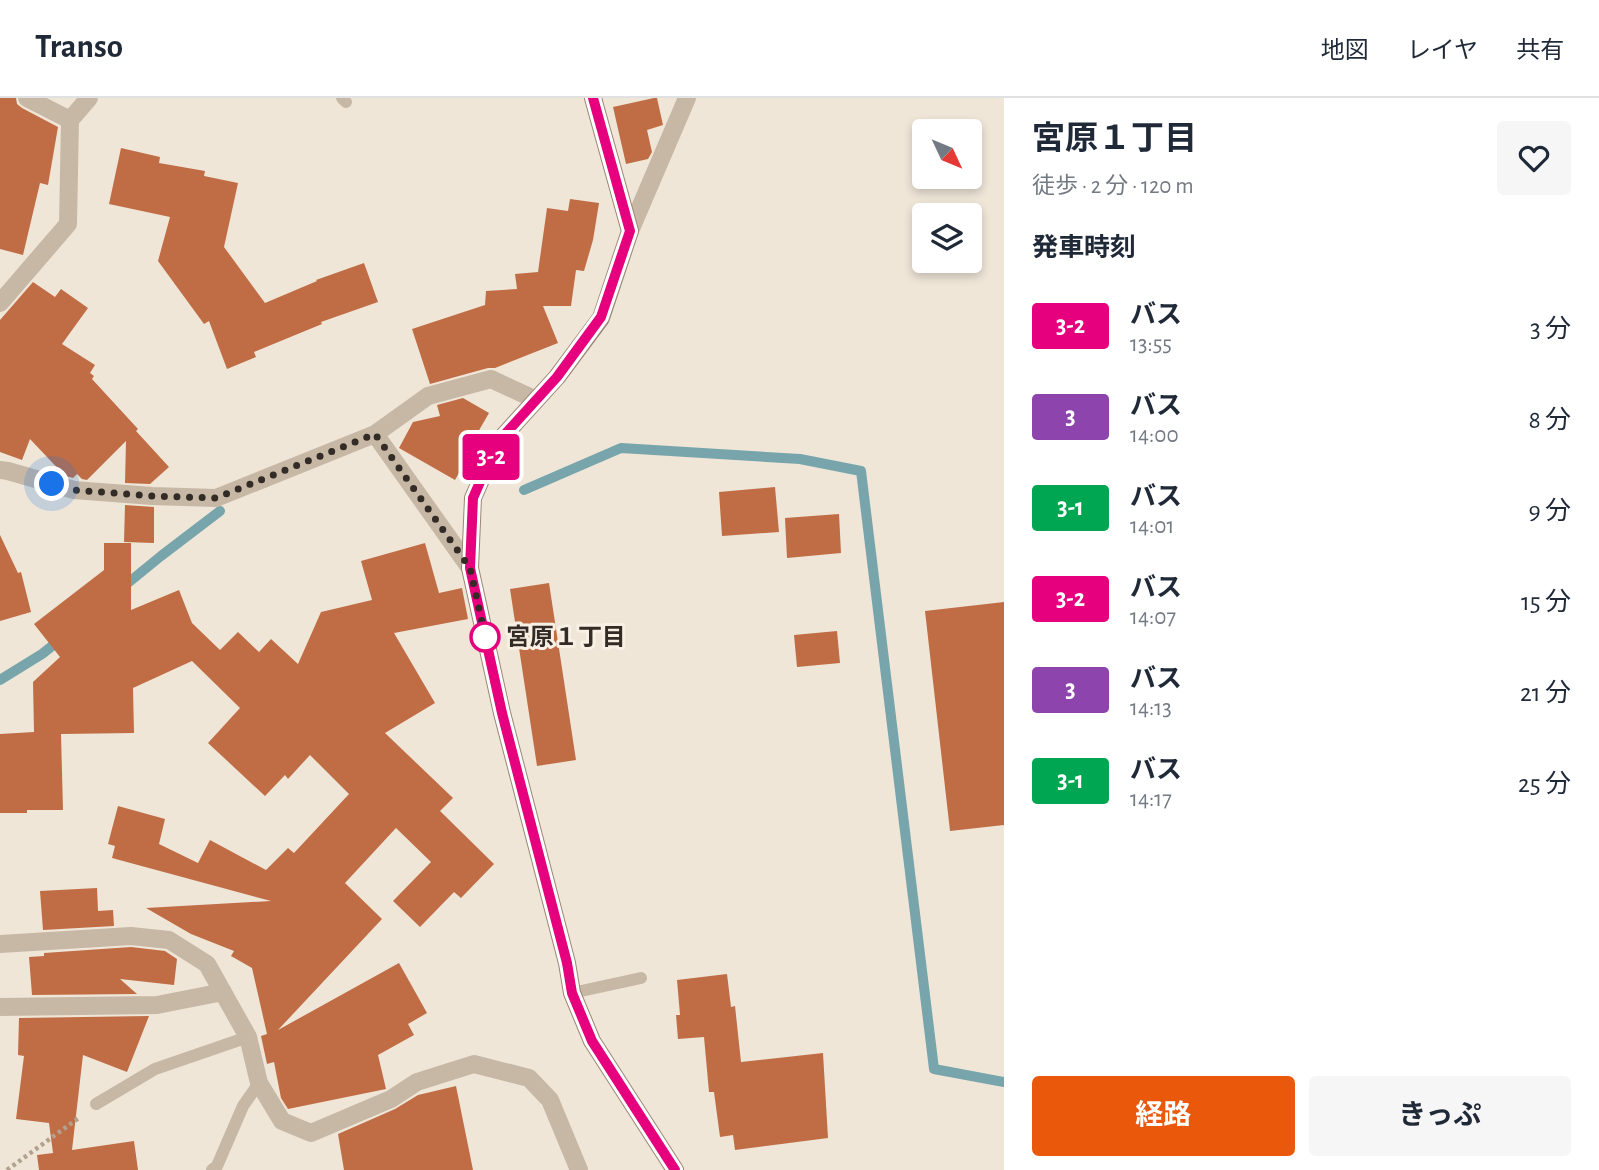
<!DOCTYPE html>
<html lang="ja">
<head>
<meta charset="utf-8">
<style>
	body { margin:0; font-family:"Alegreya Sans","Noto Sans JP",sans-serif; background:#f6f6f7; color:#1f2937; height:100vh; display:flex; flex-direction:column; font-size:26px; white-space:nowrap }
	* { box-sizing:border-box; margin:0 }
	p { font-size:23px; color:#747a83 }
	.icon { flex:none; width:38px; height:38px; fill:none; stroke:currentColor; stroke-width:2; stroke-linecap:round; stroke-linejoin:round }
	.map { position:relative; flex:1; overflow:hidden }
	.panel { display:flex; flex-direction:column; background:#fff; width:595px }
	.panel>* { flex:none }
	.badge { padding:0 14px; border-radius:5px; font-size:24px; line-height:46px }
	.needle { width:46px; rotate:134deg }
	.controls { position:absolute; left:912px; top:21px; display:grid; gap:14px }
	.controls a { display:grid; place-items:center; width:70px; height:70px; border-radius:7px; background:#fff; box-shadow:0 4px 10px #0003; font-size:35px }
	.you { position:absolute; width:35px; height:35px; margin:-18px; border:5px solid #fff; border-radius:50%; background:#1a73e8; box-shadow:0 0 0 10px #1a73e833 }
	.map>.badge { position:absolute; translate:-50% -50%; box-shadow:0 0 0 4px #fff }
	h2 { padding:0 28px; font-size:26px; line-height:63px }
	.round { display:grid; place-items:center; flex:none; width:74px; height:74px; border-radius:7px; background:#f6f6f7 }
	.overview { display:flex; align-items:center; justify-content:space-between; height:119px; padding:0 28px }
	h1 { font-size:33px; font-weight:700; line-height:52px }
	.primary-button { display:flex; gap:14px; margin-top:auto; padding:14px 28px }
	.primary-button a { flex:1; height:80px; border-radius:7px; background:#ea580c; color:#fff; font-size:28px; font-weight:700; line-height:80px; text-align:center }
	.primary-button a+a { background:#f6f6f7; color:#1f2937 }
	ul { padding:0; list-style:none }
	li { display:flex; align-items:center; gap:21px; height:91px; padding:0 28px }
	li div { flex:1 }
	li b { display:block; font-size:26px }
	li em { font-style:normal }
	li .badge { min-width:77px; font-weight:700; text-align:center }
	header { display:flex; align-items:center; gap:42px; box-sizing:border-box; height:98px; padding:0 35px; background:#fff; border-bottom:2px solid #e0e1e3 }
	header strong { font-size:33px }
	nav { display:flex; gap:38px; margin-inline-start:auto; font-size:24px }
	main { display:flex; flex:1; min-height:0 }
	.map>svg:first-child { display:block }
	.lines { fill:none; stroke-linecap:round; stroke-linejoin:round }
	.stream { stroke:#78a5ab; stroke-width:10 }
	.building { fill:#c06d45 }
	.path { stroke:#b2a18f; stroke-width:4.5; stroke-dasharray:3.5 3.5; stroke-linecap:butt }
	.lane { stroke:#c7b7a5; stroke-width:12 }
	.street { stroke:#c7b7a5; stroke-width:18 }
	.secondary { stroke:#9a8676; stroke-width:18 }
	.line-casing { stroke:#fff; stroke-width:16 }
	.line { stroke:#e6007e; stroke-width:10 }
	.walk { stroke:#332b26; stroke-width:7; stroke-dasharray:0 12.6 }
	.stop-dot { fill:#fff; stroke:#e6007e; stroke-width:3.5 }
	.labels { text-anchor:middle; stroke-width:6; stroke-linejoin:round; paint-order:stroke }
	.stop-label { font-size:24px; font-weight:bold; fill:#332b26; stroke:#f8f0e4; text-anchor:start }
</style>
</head>
<body>
<header>
<strong>Transo</strong>
<nav><a>地図</a><a>レイヤ</a><a>共有</a></nav>
</header>
<main>
<div class="map">
<svg width="1004" height="1072" viewBox="0 0 1004 1072">
	<rect width="100%" height="100%" fill="#efe6d8"/>
	<g class="lines">
		<!-- stream -->
		<path class="stream" d="M524,392L621,350L800,361L861,373L934,971L1004,984
			M123,489L161,458L220,413
			M0,582L42,556L61,541"/>
	</g>
	<!-- building -->
	<path class="building" d="M0,0H16L17,6L22,10L58,29L48,87L40,85L23,157L0,151Z
		M654,0H657L663,27L647,32L652,54L648,61L626,66L613,9Z
		M121,50L160,59L159,65L205,73L204,78L238,85L224,149L265,205L317,183L316,182L364,165L378,204L321,224L322,226L254,254L256,259L227,271L209,223L204,226L158,163L170,119L109,106Z
		M570,101L599,105L593,142L584,173L576,172L571,208H543L558,245L495,270H488L430,286L412,231L485,207L486,193L517,191L515,176L538,174L547,110L568,113Z
		M33,184L55,199L61,191L88,210L62,246L95,267L90,275L94,278L92,281L138,331L136,333L169,369L150,386L125,385L126,343L87,382L82,381L77,376L73,380L65,378L30,341L22,362L0,354V222Z
		M463,300L489,315L474,341L477,343L455,382L399,350L413,324L440,318L437,307Z
		M775,389L779,434L722,438L719,394Z
		M125,407L154,409V445L124,444Z
		M839,416L841,455L787,460L785,420Z
		M0,437L18,475L21,474L31,514L0,523Z
		M104,445H131V512L179,492L192,525L220,552L238,534L259,554L271,541L298,566L321,514L372,502L361,463L425,445L439,495L462,490L468,521L394,535L435,605L385,635L453,700L440,713L494,766L461,800L454,794L420,829L393,803L431,764L396,730L345,785L382,821L278,932L399,865L427,915L408,926L414,937L378,957L386,991L288,1011L281,1000L274,964L267,966L261,938L267,936L252,870L231,858L234,853L191,836L146,810L271,803L112,760L115,748L108,746L118,708L165,721L159,746L198,765L210,742L266,772L288,750L294,755L349,696L310,657L288,681L285,677L265,698L208,645L240,610L192,563L133,590L134,635L61,636L63,712H27V715H0V636L34,634L33,584L60,559L34,526L104,472Z
		M549,485L576,662L537,668L510,491Z
		M1004,504V727L950,733L925,513Z
		M837,533L840,565L797,569L794,537Z
		M97,790L98,813L113,812L114,828L43,832L40,793Z
		M131,849L165,853L177,861L174,887L120,881L137,896L32,897L29,859L44,858V855Z
		M727,876L731,909L735,908L741,964L823,955L828,1040L735,1052L733,1037L720,1039L714,994H709L704,939L678,941L676,917H680L677,882Z
		M149,918L127,974L83,957L72,1052L134,1043L138,1072H39L37,1057L53,1055L49,1025L16,1021L24,958L18,957L19,920Z
		M456,988L473,1072H344L338,1036L395,1011L418,997Z"/>
	<g class="lines">
		<!-- path -->
		<path class="path" d="M7,1072L80,1019"/>
		<!-- lane -->
		<path class="lane" d="M342,0L346,4
			M572,895L641,880
			M96,1006L155,971L248,939
			M212,1072L217,1068L243,1008L259,985"/>
		<!-- street -->
		<path class="street" d="M27,0L70,22
			M630,133L687,0
			M0,205L68,126L70,22L89,0
			M375,336L470,470
			M0,372L8,373L74,392L152,398L216,400L375,336L428,298L491,281L536,302
			M0,846L131,838L169,842L207,866L248,939L259,985L282,1023L311,1035L391,1001L417,984L474,966L529,980L550,1002L579,1072
			M0,909L157,907L223,894"/>
		<!-- secondary -->
		<path class="secondary" d="M593,0L630,133L601,220L557,279L497,345L473,400L470,470L502,615L567,865L572,895L592,943L675,1072"/>
	</g>
	<g class="lines">
		<defs>
			<path id="line" d="M593,0L630,133L601,219L557,279L497,345L473,400L470,470L502,615L567,865L572,895L592,943L675,1072"/>
		</defs>
		<!-- line casing -->
		<use href="#line" class="line-casing"/>
		<!-- line -->
		<use href="#line" class="line"/>
		<!-- walk -->
		<path class="walk" d="M52,386L74,392L152,398L216,400L375,336L470,470L486,542L485,539"/>
	</g>
	<!-- markers -->
	<circle class="stop-dot" cx="485" cy="539" r="14"/>
	<g class="labels">
		<!-- stop labels -->
		<g class="stop-label">
			<text x="506" y="547">宮原１丁目</text>
		</g>
	</g>
</svg>
<div class="controls">
<a><svg class="needle" viewBox="-14 -14 28 28"><path d="M0-13l5 13h-10z" fill="#e53935"/><path d="M0 13l5-13h-10z" fill="#747a83"/></svg></a>
<a><svg class="icon" aria-label="layers" viewBox="0 0 24 24"><path d="M12 4l9 5-9 5-9-5zM3 14l9 5 9-5"/></svg></a>
</div>
<div class="you" style="left:52px;top:386px"></div>
<b class="badge" style="left:491px;top:359px;background:#e6007e;color:#fff">3-2</b>
</div>
<section class="panel">
<div class="overview"><div><h1>宮原１丁目</h1><p>徒歩 · 2 分 · 120 m</p></div><a class="round"><svg class="icon" aria-label="heart" viewBox="0 0 24 24"><path d="M12 20l-8-8c-3-5 5-10 8-4 3-6 11-1 8 4z"/></svg></a></div>
<h2>発車時刻</h2>
<ul>
<li><span class="badge" style="background:#e6007e;color:#fff">3-2</span><div><b>バス</b><p>13:55</p></div><em>3 分</em></li>
<li><span class="badge" style="background:#8e44ad;color:#fff">3</span><div><b>バス</b><p>14:00</p></div><em>8 分</em></li>
<li><span class="badge" style="background:#00a651;color:#fff">3-1</span><div><b>バス</b><p>14:01</p></div><em>9 分</em></li>
<li><span class="badge" style="background:#e6007e;color:#fff">3-2</span><div><b>バス</b><p>14:07</p></div><em>15 分</em></li>
<li><span class="badge" style="background:#8e44ad;color:#fff">3</span><div><b>バス</b><p>14:13</p></div><em>21 分</em></li>
<li><span class="badge" style="background:#00a651;color:#fff">3-1</span><div><b>バス</b><p>14:17</p></div><em>25 分</em></li>
</ul>
<div class="primary-button"><a>経路</a><a>きっぷ</a></div>
</section>
</main>
</body>
</html>
